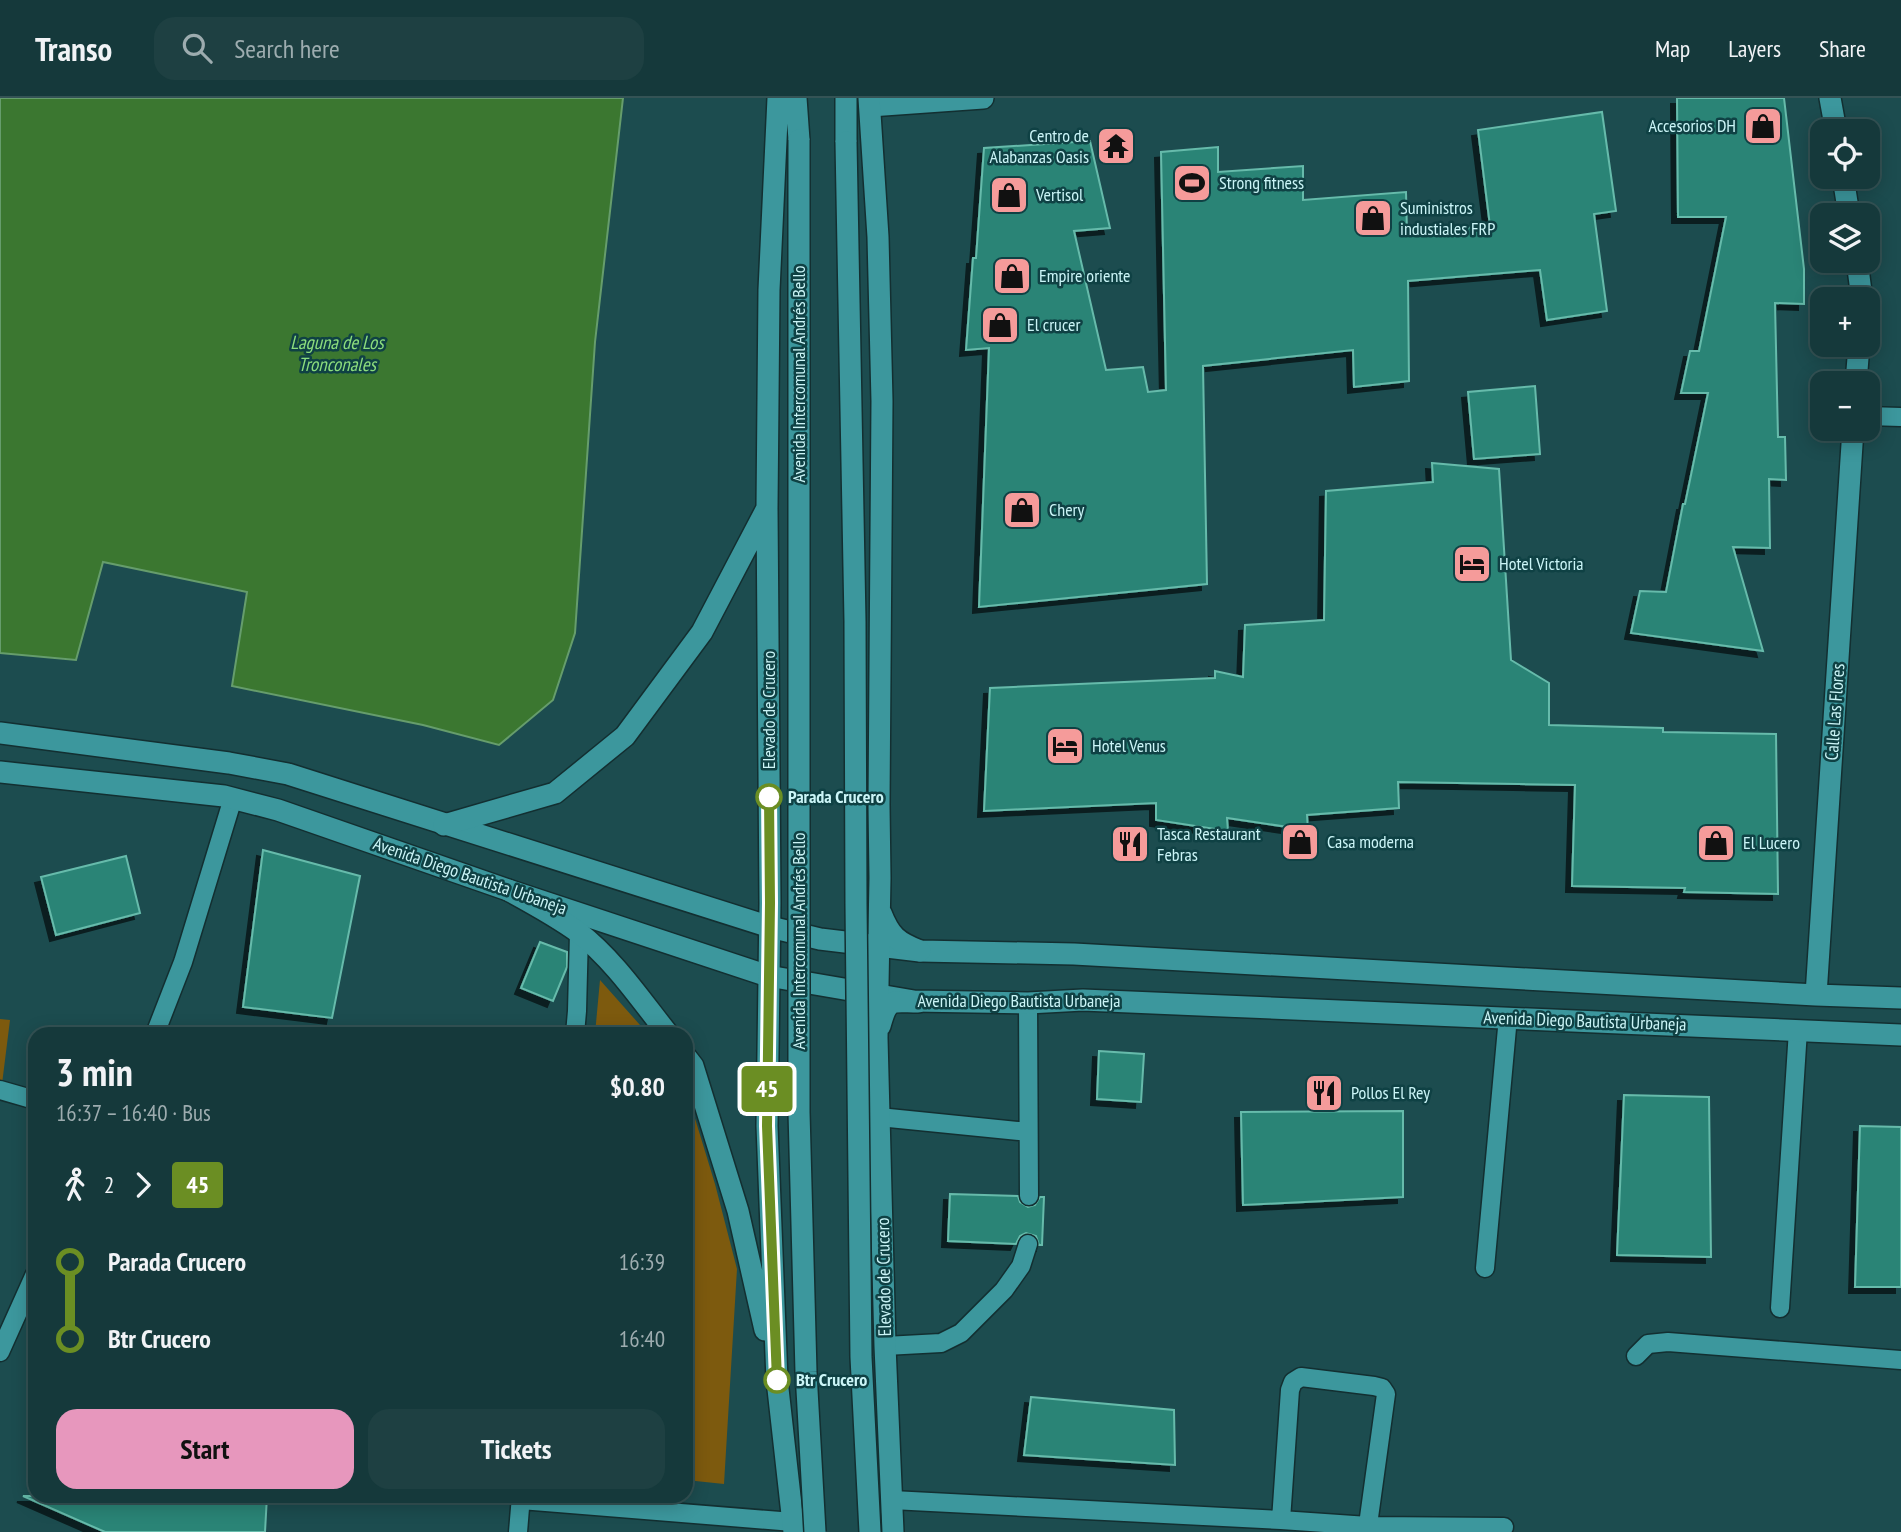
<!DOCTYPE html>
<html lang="en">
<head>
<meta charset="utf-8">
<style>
	body { margin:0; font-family:"PT Sans Narrow",sans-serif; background:#1e4042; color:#f1f3f6; height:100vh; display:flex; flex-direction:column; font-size:26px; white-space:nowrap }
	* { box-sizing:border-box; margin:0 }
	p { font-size:23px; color:#9dacaf }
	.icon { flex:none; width:38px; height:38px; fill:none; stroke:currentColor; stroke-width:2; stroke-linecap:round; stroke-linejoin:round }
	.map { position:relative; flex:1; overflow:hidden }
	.details { position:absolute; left:28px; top:929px; width:665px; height:476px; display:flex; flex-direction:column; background:#15393b; border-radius:21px; box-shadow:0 4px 18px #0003,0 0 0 2px #345355 }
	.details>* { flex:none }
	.badge { padding:0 14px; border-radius:5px; font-size:24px; line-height:46px }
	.buttons { position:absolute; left:1810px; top:21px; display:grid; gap:14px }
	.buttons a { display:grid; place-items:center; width:70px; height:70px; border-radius:14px; background:#15393b; box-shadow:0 4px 18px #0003,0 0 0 2px #345355; font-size:35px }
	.map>.badge { position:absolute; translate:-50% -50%; box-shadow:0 0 0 4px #fff }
	.legs { display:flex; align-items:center; gap:10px; height:77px; padding:0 28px; font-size:23px }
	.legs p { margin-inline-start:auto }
	.headline { display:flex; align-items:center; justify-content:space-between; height:119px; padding:0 28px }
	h1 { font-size:38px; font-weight:800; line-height:52px }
	.button { display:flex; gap:14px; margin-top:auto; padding:14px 28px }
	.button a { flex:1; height:80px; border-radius:21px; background:#e797bd; color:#111; font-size:28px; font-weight:800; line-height:80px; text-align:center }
	.button a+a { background:#1e4042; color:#f1f3f6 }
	ul { padding:0 28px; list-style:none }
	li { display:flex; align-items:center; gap:24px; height:77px; font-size:26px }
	li i { display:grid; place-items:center; width:10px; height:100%; margin:0 9px; background:currentColor }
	li i::after { content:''; width:18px; height:18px; margin:-9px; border:5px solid; border-radius:50%; background:#15393b }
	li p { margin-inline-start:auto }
	li:first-child i { background:linear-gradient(#0000 50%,currentColor 0) }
	li:last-child i { background:linear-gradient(currentColor 50%,#0000 0) }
	header { display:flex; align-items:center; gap:42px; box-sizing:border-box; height:98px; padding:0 35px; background:#15393b; border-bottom:2px solid #345355 }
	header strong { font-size:33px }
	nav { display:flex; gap:38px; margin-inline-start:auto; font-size:24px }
	.search { width:490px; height:63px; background:#1e4042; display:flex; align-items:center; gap:18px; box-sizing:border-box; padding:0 24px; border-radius:21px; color:#9dacaf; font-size:26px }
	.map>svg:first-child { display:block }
	.green { fill:#7d5a0e }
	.water { fill:#3b7730; stroke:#669d6c; stroke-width:2 }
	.building { fill:#2c8476; stroke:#66bbab; stroke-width:2; filter:url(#shadow) }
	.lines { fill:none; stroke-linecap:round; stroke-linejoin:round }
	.lane-casing { stroke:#132f31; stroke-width:21 }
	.street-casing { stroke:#132f31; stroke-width:24 }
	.secondary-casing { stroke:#132f31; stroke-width:24 }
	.lane { stroke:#3c979d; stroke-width:18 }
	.street { stroke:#3c979d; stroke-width:21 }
	.secondary { stroke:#3c979d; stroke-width:21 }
	.secondary-bridge-casing { stroke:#132f31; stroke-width:24; stroke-linecap:butt }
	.secondary-bridge { stroke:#3c979d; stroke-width:21 }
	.line-1-casing { stroke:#fff; stroke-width:16 }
	.line-1 { stroke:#6b8e23; stroke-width:10 }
	.stop-1-dot { fill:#fff; stroke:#6b8e23; stroke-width:3.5 }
	.labels { text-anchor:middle; stroke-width:5; stroke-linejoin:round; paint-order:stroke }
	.poi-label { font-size:18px; fill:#cbf5f7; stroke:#0f4144; text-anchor:start }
	.street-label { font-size:18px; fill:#cbf5f7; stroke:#0f4144 }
	.stop-label { font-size:18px; font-weight:bold; fill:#cbf5f7; stroke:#0f4144; text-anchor:start }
	.water-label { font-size:19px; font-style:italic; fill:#8cdd7d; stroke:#0f4144 }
</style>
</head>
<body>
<header>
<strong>Transo</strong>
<div class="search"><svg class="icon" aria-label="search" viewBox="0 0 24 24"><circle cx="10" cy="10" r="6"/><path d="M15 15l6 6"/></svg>Search here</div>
<nav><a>Map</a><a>Layers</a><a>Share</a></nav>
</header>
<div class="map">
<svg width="1901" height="1434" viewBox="0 0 1901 1434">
	<defs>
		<filter id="shadow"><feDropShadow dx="-6" dy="6" stdDeviation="0" flood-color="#0009"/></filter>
	</defs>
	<rect width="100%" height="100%" fill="#1c4c4f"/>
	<!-- green -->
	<path class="green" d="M600,882L648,936H595Z
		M0,921L10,922L0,1002Z
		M686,991L715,1086L737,1171L724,1386L686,1382Z"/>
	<!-- water -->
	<path class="water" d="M0,0H623L595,244L575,535L553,602L499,647L423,627L232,588L247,494L103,464L76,562L0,555Z"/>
	<!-- building -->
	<path class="building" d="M1677,0H1784L1804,171V206L1775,205L1778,339H1785L1786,382L1769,381L1770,450L1733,449L1763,553L1631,535L1640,493L1666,494L1683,406H1685L1708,295H1681L1690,253H1699L1726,119H1678Z
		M1602,14L1616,113L1594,116L1607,213L1547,222L1540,172L1408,183L1409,283L1354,289L1353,252L1203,268L1207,486L979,509L989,250L966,252L973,160H976L984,50L1090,43L1110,130L1074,133L1106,272L1143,269L1148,294L1166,292L1161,54L1218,49V74L1303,68V102L1406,94L1407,135L1490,128L1478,32Z
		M1535,288L1540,356L1474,361L1468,294Z
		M1432,365L1499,371L1511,562L1549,585V627L1663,630V634L1776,636L1778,796L1684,794L1685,790L1572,788L1575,687L1398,684L1399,710L1307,717L1308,732L1227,720L1228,733L1156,722V705L984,713L990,590L1215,580V573L1243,579L1245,527L1324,522L1326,393L1433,384Z
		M263,752L360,778L332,920L243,909Z
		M126,758L140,815L56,837L41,779Z
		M540,844L567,854V869L553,903L521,890Z
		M1099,953L1144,956L1141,1004L1097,1001Z
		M1624,997L1709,999L1711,1159L1617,1157Z
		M1403,1013V1099L1243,1107L1241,1014Z
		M1860,1028L1901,1029V1189H1855Z
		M950,1096L1018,1098L1020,1104L1028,1109L1035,1107L1040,1099H1044L1042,1147H1039L1036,1138L1026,1135L1020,1138L1016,1146L948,1143Z
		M1031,1299L1174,1312L1175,1367L1024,1357Z
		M23,1398H267L265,1434H105Z"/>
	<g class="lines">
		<defs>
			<path id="lane" d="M1867,318L1901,319
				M1028,905L1029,1098
				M155,936L183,864L233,700
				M575,936L577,913L579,835
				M0,992L35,1002
				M879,1019L1028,1034
				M1485,1170L1508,919
				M1780,1210L1798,932
				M885,1248L941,1245L961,1235L1004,1192L1021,1168L1028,1146
				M0,1254L35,1176
				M1636,1258L1648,1246L1668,1244L1901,1262
				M521,1402L793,1424
				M892,1402L1281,1422L1368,1428L1504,1429
				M1281,1422L1290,1292L1293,1284L1301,1279L1374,1288L1382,1290L1386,1296L1367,1434
				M518,1434L521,1398"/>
			<path id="street" d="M1830,0L1836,33
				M870,8L983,0
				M1843,79L1849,117
				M1857,163L1862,201
				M1856,285L1859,247
				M0,635L229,665L288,676L770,829L820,841L920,853L1074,856L1816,897L1901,900
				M0,674L224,698L278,712L508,792L768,878L914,903L1028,905L1083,902L1901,937
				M1816,897L1853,331"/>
			<path id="secondary" d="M778,0L769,192L767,410L770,805L767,1028L777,1282L794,1434
				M796,0L799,42
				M869,0L878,139L882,303L879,707L880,780L877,940L885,1248L893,1434
				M846,44V0
				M444,727L555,695L625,638L702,534L766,412
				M508,792C532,805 556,818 578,834C614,862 640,901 668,936
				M881,815C890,838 897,844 920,853
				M880,928C888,899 891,904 918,904
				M686,959L693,968L738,1113L765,1232"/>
		</defs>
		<!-- lane casing -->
		<use href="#lane" class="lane-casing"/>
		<!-- street casing -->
		<use href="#street" class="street-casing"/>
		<!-- secondary casing -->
		<use href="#secondary" class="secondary-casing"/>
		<!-- lane -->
		<use href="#lane" class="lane"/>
		<!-- street -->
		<use href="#street" class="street"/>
		<!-- secondary -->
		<use href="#secondary" class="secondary"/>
		<defs>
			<path id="secondary-bridge" d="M799,42V1014L806,1274L815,1434
				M846,44L855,523L856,806L861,1259L870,1434"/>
		</defs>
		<!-- secondary-bridge casing -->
		<use href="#secondary-bridge" class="secondary-bridge-casing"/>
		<!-- secondary-bridge -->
		<use href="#secondary-bridge" class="secondary-bridge"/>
	</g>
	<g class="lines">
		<defs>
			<path id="line-1" d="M769,699L770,805L767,1028L777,1282"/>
		</defs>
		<!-- line-1 casing -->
		<use href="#line-1" class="line-1-casing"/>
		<!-- line-1 -->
		<use href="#line-1" class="line-1"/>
	</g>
	<!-- icons -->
	<defs>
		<symbol id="shop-square" viewBox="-11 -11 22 22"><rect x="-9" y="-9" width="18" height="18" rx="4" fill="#f59b9a" stroke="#0f4144"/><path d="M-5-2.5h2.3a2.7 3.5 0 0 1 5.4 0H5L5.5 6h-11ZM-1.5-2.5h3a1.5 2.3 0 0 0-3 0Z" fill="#111"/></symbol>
		<symbol id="temple-square" viewBox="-11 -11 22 22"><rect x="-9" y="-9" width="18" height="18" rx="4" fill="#f59b9a" stroke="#0f4144"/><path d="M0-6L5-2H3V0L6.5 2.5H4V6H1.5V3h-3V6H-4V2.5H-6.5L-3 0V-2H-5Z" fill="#111"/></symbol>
		<symbol id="stadium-square" viewBox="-11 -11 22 22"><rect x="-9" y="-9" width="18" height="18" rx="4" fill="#f59b9a" stroke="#0f4144"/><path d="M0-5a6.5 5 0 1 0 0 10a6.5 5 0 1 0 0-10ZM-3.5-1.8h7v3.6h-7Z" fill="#111"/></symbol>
		<symbol id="hotel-square" viewBox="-11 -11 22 22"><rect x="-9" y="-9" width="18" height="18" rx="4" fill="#f59b9a" stroke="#0f4144"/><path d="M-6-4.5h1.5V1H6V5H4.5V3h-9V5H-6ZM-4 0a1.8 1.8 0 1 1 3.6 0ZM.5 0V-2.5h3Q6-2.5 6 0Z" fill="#111"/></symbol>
		<symbol id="restaurant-square" viewBox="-11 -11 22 22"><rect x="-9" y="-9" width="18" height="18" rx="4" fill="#f59b9a" stroke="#0f4144"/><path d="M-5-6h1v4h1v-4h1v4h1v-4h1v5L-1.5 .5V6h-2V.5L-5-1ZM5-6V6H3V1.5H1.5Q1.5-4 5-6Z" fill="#111"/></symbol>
	</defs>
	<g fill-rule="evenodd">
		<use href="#shop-square" x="1741" y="6" width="44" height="44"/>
		<use href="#temple-square" x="1094" y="26" width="44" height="44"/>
		<use href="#stadium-square" x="1170" y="63" width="44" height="44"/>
		<use href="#shop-square" x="987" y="75" width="44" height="44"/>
		<use href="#shop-square" x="1351" y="98" width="44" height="44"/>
		<use href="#shop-square" x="990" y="156" width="44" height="44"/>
		<use href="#shop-square" x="978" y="205" width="44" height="44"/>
		<use href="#shop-square" x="1000" y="390" width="44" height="44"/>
		<use href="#hotel-square" x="1450" y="444" width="44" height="44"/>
		<use href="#hotel-square" x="1043" y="626" width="44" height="44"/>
		<use href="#shop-square" x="1278" y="722" width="44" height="44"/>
		<use href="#shop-square" x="1694" y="723" width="44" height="44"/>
		<use href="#restaurant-square" x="1108" y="724" width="44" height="44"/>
		<use href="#restaurant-square" x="1302" y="973" width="44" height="44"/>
	</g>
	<!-- markers -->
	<g class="stop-1-dot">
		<circle cx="769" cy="699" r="12"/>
		<circle cx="777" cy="1282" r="12"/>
	</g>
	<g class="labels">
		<!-- poi labels -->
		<g class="poi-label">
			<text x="1736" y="34" text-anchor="end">Accesorios DH</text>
			<text x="1089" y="44" text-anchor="end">Centro de<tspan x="1089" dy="21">Alabanzas Oasis</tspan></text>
			<text x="1219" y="91">Strong fitness</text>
			<text x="1036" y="103">Vertisol</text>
			<text x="1400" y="116">Suministros<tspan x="1400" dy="21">industiales FRP</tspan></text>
			<text x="1039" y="184">Empire oriente</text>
			<text x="1027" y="233">El crucer</text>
			<text x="1049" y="418">Chery</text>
			<text x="1499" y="472">Hotel Victoria</text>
			<text x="1092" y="654">Hotel Venus</text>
			<text x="1157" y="742">Tasca Restaurant<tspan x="1157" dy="21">Febras</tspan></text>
			<text x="1327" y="750">Casa moderna</text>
			<text x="1743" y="751">El Lucero</text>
			<text x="1351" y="1001">Pollos El Rey</text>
		</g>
		<!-- street labels -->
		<g class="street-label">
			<text transform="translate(799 276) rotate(-90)" y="6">Avenida Intercomunal Andrés Bello</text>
			<text transform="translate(769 612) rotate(-90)" y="6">Elevado de Crucero</text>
			<text transform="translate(1835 614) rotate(-86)" y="6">Calle Las Flores</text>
			<text transform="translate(470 778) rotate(19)" y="6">Avenida Diego Bautista Urbaneja</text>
			<text transform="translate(799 843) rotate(-90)" y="6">Avenida Intercomunal Andrés Bello</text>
			<text x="1019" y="909">Avenida Diego Bautista Urbaneja</text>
			<text transform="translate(1585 923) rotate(2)" y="6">Avenida Diego Bautista Urbaneja</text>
			<text transform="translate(884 1179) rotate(-91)" y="6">Elevado de Crucero</text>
		</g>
		<!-- stop labels -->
		<g class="stop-label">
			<text x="788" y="705">Parada Crucero</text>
			<text x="796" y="1288">Btr Crucero</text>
		</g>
		<!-- water labels -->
		<g class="water-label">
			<text x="337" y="251">Laguna de Los<tspan x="337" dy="22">Tronconales</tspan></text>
		</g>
	</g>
</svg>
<div class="buttons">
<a><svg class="icon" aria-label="locate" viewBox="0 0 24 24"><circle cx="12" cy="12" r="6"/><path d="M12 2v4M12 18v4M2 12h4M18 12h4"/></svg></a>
<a><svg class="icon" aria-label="layers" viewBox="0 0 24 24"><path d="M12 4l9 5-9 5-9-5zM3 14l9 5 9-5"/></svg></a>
<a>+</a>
<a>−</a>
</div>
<b class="badge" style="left:767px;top:991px;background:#6b8e23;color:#fff">45</b>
<section class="details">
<div class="headline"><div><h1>3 min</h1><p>16:37 – 16:40 · Bus</p></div><b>$0.80</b></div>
<div class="legs"><svg class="icon" aria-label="walk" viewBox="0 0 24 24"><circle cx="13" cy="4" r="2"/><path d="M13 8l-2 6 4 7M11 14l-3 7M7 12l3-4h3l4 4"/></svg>2<svg class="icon" aria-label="forward" viewBox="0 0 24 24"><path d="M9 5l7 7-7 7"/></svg><b class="badge" style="background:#6b8e23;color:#fff">45</b></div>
<ul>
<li><i style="color:#6b8e23"></i><b>Parada Crucero</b><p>16:39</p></li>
<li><i style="color:#6b8e23"></i><b>Btr Crucero</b><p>16:40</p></li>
</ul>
<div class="button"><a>Start</a><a>Tickets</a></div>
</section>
</div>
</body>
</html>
